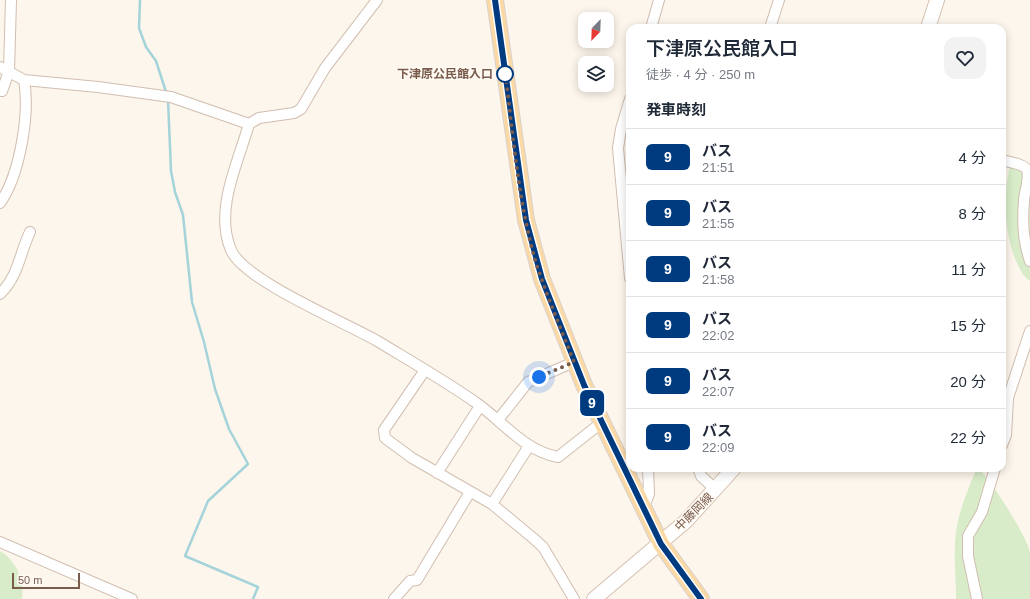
<!DOCTYPE html>
<html lang="ja">
<head>
<meta charset="utf-8">
<style>
	body { margin:0; font-family:Arial,"Noto Sans JP",sans-serif; background:#f2f2f3; color:#1f2937; height:100vh; display:flex; flex-direction:column; font-size:15px; white-space:nowrap }
	* { box-sizing:border-box; margin:0 }
	p { font-size:13px; color:#747a83 }
	.icon { flex:none; width:22px; height:22px; fill:none; stroke:currentColor; stroke-width:2; stroke-linecap:round; stroke-linejoin:round }
	.map { position:relative; flex:1; overflow:hidden }
	.drawer { position:absolute; left:626px; top:24px; width:380px; height:448px; display:flex; flex-direction:column; background:#fff; border-radius:12px; box-shadow:0 2px 10px #0003 }
	.drawer>* { flex:none }
	.badge { padding:0 8px; border-radius:6px; font-size:14px; line-height:26px }
	.needle { width:26px; rotate:203deg }
	.fabs { position:absolute; left:578px; top:12px; display:grid; gap:8px }
	.fabs a { display:grid; place-items:center; width:36px; height:36px; border-radius:8px; background:#fff; box-shadow:0 2px 10px #0003; font-size:20px }
	.scale { position:absolute; left:12px; bottom:10px; width:68px; box-sizing:border-box; padding-left:4px; border:2px solid #7a5c4d; border-top:0; font-size:11px; line-height:14px; white-space:nowrap; color:#7a5c4d; -webkit-text-stroke:3px #fffaf3; paint-order:stroke }
	.you { position:absolute; width:20px; height:20px; margin:-10px; border:3px solid #fff; border-radius:50%; background:#1a73e8; box-shadow:0 0 0 6px #1a73e833 }
	.map>.badge { position:absolute; translate:-50% -50%; box-shadow:0 0 0 2px #fff }
	h2 { padding:0 20px; font-size:15px; line-height:36px }
	.round { display:grid; place-items:center; flex:none; width:42px; height:42px; border-radius:12px; background:#f2f2f3 }
	.head { display:flex; align-items:center; justify-content:space-between; height:68px; padding:0 20px }
	h1 { font-size:19px; font-weight:600; line-height:30px }
	ul { padding:0; list-style:none }
	li { display:flex; align-items:center; gap:12px; height:56px; padding:0 20px; border-top:1px solid #e0e1e3 }
	li div { flex:1 }
	li b { display:block; font-size:15px }
	li em { font-style:normal }
	li .badge { min-width:44px; font-weight:700; text-align:center }
	.map>svg:first-child { display:block }
	.green { fill:#d8ecc9 }
	.lines { fill:none; stroke-linecap:round; stroke-linejoin:round }
	.stream { stroke:#a5d3da; stroke-width:2.5 }
	.minor-casing { stroke:#d1beb0; stroke-width:12 }
	.secondary-casing { stroke:#d6c0b0; stroke-width:16 }
	.primary-casing { stroke:#dad1cd; stroke-width:18 }
	.minor { stroke:#fff; stroke-width:10 }
	.secondary { stroke:#fff; stroke-width:14 }
	.primary { stroke:#fbd9a5; stroke-width:16 }
	.line-casing { stroke:#fff; stroke-width:9 }
	.line { stroke:#003b80; stroke-width:6 }
	.walk { stroke:#7a5c4d; stroke-width:4; stroke-dasharray:0 7.2 }
	.stop-dot { fill:#fff; stroke:#003b80; stroke-width:2 }
	.labels { text-anchor:middle; stroke-width:3; stroke-linejoin:round; paint-order:stroke }
	.stop-label { font-size:12px; font-weight:bold; fill:#7a5c4d; stroke:#fffaf3; text-anchor:end }
	.street-label { font-size:12px; fill:#7a5c4d; stroke:#fffaf3 }
</style>
</head>
<body>
<div class="map">
<svg width="1030" height="599" viewBox="0 0 1030 599">
	<rect width="100%" height="100%" fill="#fdf6ec"/>
	<!-- green -->
	<path class="green" d="M1011,160L1030,168V281C1023,277 1020,269 1016,261C1003,228 1003,194 1011,160Z
		M977,468C988,474 1029,540 1030,553C1030,568 1030,584 1030,599H956C956,580 954,561 955,543C956,517 967,491 977,468Z
		M0,551C16,560 25,581 22,599H0Z"/>
	<g class="lines">
		<!-- stream -->
		<path class="stream" d="M140,0L139,28L146,47L156,61L167,95
			M168,100L171,171L175,192L183,215L192,302L204,342L215,389L229,429L248,464L208,501L185,556L258,587L253,599"/>
		<defs>
			<path id="minor" d="M377,0L325,68L301,109L294,113L259,118L249,124C238,163 214,210 231,250C244,281 347,323 379,342C412,362 447,382 478,404C504,423 525,451 558,457L601,423
				M651,28L659,0
				M770,28L779,0
				M0,67L24,80L98,87L171,97L249,124
				M2,91L9,71L11,0
				M630,99L621,129L618,148L630,278
				M1002,160C1009,162 1024,164 1027,170C1030,179 1024,192 1024,201C1022,222 1023,241 1030,261
				M0,203C20,175 30,113 24,80
				M0,294C19,275 19,255 30,232
				M425,370L384,430L385,438L412,458L492,504L533,538L543,547L574,599
				M498,420L528,382L574,362
				M1002,445L1006,435L1008,398L1030,331
				M698,468L701,476L716,490
				M437,473L480,406
				M492,504L529,446
				M643,509L649,494L648,468
				M0,542L132,599
				M394,599L410,581L417,580L470,492
				M977,599L968,556V536L982,512L995,468"/>
			<path id="secondary" d="M928,28L937,0
				M594,599L686,521L734,468"/>
			<path id="primary" d="M495,0L526,220L542,279L584,385L661,544L701,599"/>
		</defs>
		<!-- minor casing -->
		<use href="#minor" class="minor-casing"/>
		<!-- secondary casing -->
		<use href="#secondary" class="secondary-casing"/>
		<!-- primary casing -->
		<use href="#primary" class="primary-casing"/>
		<!-- minor -->
		<use href="#minor" class="minor"/>
		<!-- secondary -->
		<use href="#secondary" class="secondary"/>
		<!-- primary -->
		<use href="#primary" class="primary"/>
	</g>
	<g class="lines">
		<defs>
			<path id="line" d="M495,0L526,220L542,279L584,385L661,544L701,599"/>
		</defs>
		<!-- line casing -->
		<use href="#line" class="line-casing"/>
		<!-- line -->
		<use href="#line" class="line"/>
		<!-- walk -->
		<path class="walk" d="M505,74V71C513,134 518,201 536,263C547,296 561,329 574,362L539,377"/>
	</g>
	<!-- markers -->
	<circle class="stop-dot" cx="505" cy="74" r="8"/>
	<g class="labels">
		<!-- stop labels -->
		<g class="stop-label">
			<text x="493" y="78">下津原公民館入口</text>
		</g>
		<!-- street labels -->
		<g class="street-label">
			<text transform="translate(694 512) rotate(-45)" y="4">中藤岡線</text>
		</g>
	</g>
</svg>
<div class="fabs">
<a><svg class="needle" viewBox="-14 -14 28 28"><path d="M0-13l5 13h-10z" fill="#e53935"/><path d="M0 13l5-13h-10z" fill="#747a83"/></svg></a>
<a><svg class="icon" aria-label="layers" viewBox="0 0 24 24"><path d="M12 4l9 5-9 5-9-5zM3 14l9 5 9-5"/></svg></a>
</div>
<div class="scale">50 m</div>
<div class="you" style="left:539px;top:377px"></div>
<b class="badge" style="left:592px;top:403px;background:#003b80;color:#fff">9</b>
<section class="drawer">
<div class="head"><div><h1>下津原公民館入口</h1><p>徒歩 · 4 分 · 250 m</p></div><a class="round"><svg class="icon" aria-label="heart" viewBox="0 0 24 24"><path d="M12 20l-8-8c-3-5 5-10 8-4 3-6 11-1 8 4z"/></svg></a></div>
<h2>発車時刻</h2>
<ul>
<li><span class="badge" style="background:#003b80;color:#fff">9</span><div><b>バス</b><p>21:51</p></div><em>4 分</em></li>
<li><span class="badge" style="background:#003b80;color:#fff">9</span><div><b>バス</b><p>21:55</p></div><em>8 分</em></li>
<li><span class="badge" style="background:#003b80;color:#fff">9</span><div><b>バス</b><p>21:58</p></div><em>11 分</em></li>
<li><span class="badge" style="background:#003b80;color:#fff">9</span><div><b>バス</b><p>22:02</p></div><em>15 分</em></li>
<li><span class="badge" style="background:#003b80;color:#fff">9</span><div><b>バス</b><p>22:07</p></div><em>20 分</em></li>
<li><span class="badge" style="background:#003b80;color:#fff">9</span><div><b>バス</b><p>22:09</p></div><em>22 分</em></li>
</ul>
</section>
</div>
</body>
</html>
